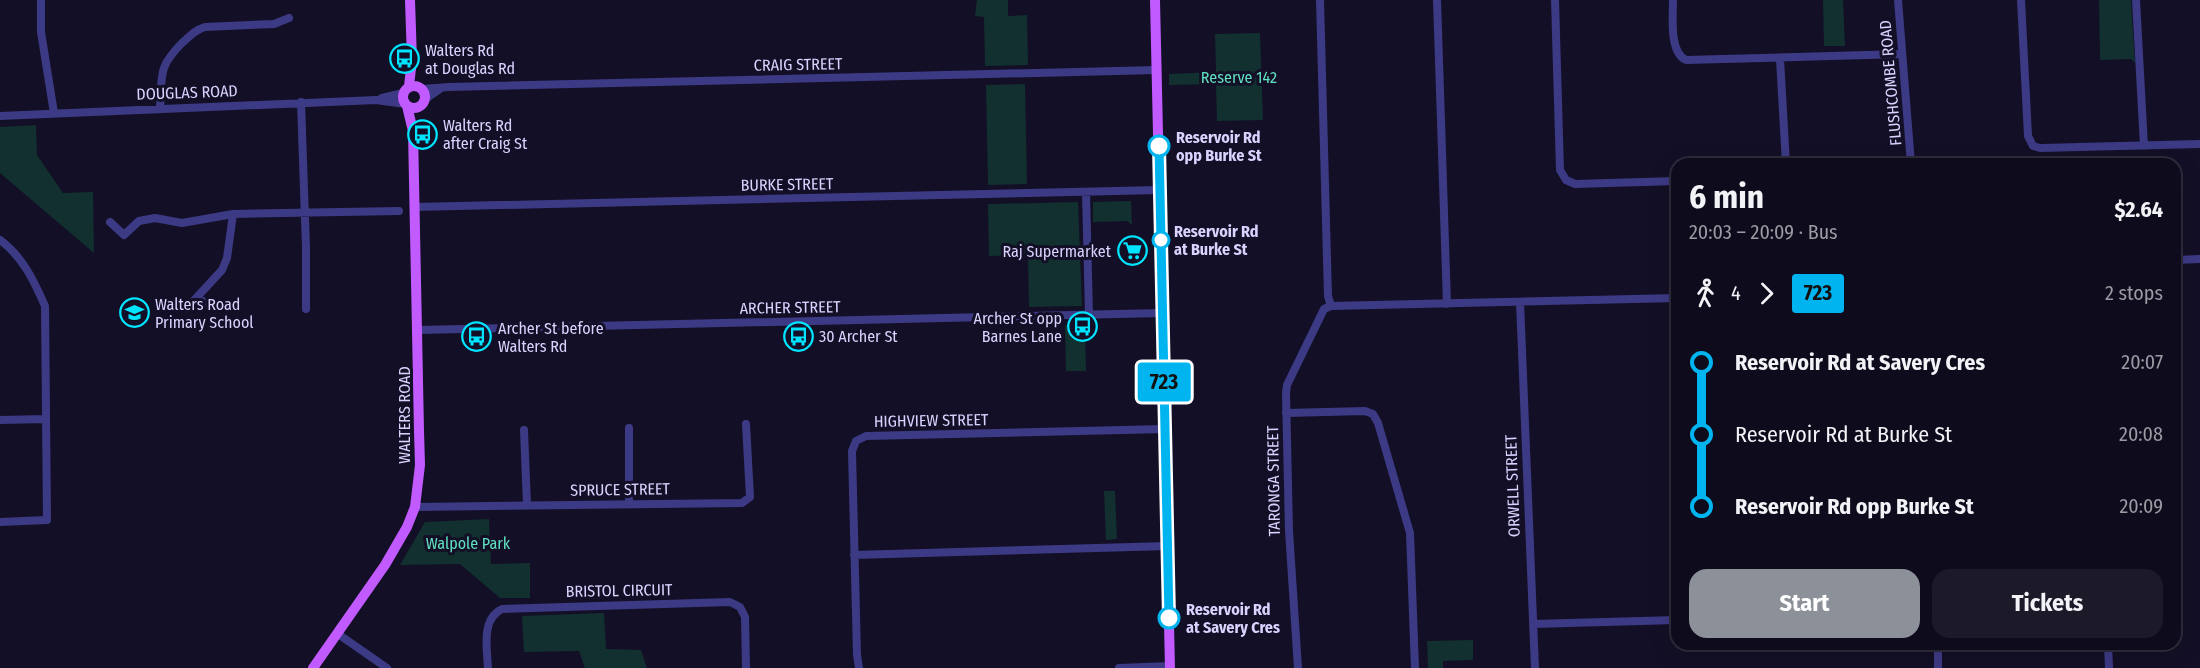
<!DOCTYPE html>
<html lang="en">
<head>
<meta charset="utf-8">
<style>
	body { margin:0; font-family:"Fira Sans Condensed",sans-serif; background:#1c1929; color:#f1f3f6; height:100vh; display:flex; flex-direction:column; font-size:22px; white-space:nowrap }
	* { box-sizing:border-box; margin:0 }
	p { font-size:20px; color:#9b9ba3 }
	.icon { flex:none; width:33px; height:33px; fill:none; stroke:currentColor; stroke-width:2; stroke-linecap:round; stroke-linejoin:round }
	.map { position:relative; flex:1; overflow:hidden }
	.side { position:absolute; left:1671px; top:158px; width:510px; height:492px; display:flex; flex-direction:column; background:#0e0b1c; border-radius:18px; box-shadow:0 6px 24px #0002,0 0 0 2px #2e2b3b }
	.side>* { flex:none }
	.badge { padding:0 12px; border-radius:4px; font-size:21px; line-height:39px }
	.map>.badge { position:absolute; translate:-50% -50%; box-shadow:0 0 0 3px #fff }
	.legs { display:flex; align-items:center; gap:9px; height:66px; padding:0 18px; font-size:20px }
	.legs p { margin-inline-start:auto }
	.overview { display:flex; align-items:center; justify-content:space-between; height:102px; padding:0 18px }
	h1 { font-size:33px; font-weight:700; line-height:45px }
	.cta { display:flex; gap:12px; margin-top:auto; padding:12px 18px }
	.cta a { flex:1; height:69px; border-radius:18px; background:#8c9099; color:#fff; font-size:24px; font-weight:700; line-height:69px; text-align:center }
	.cta a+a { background:#1c1929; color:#f1f3f6 }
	ul { padding:0 18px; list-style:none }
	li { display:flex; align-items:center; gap:21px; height:72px; font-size:22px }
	li i { display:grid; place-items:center; width:9px; height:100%; margin:0 8px; background:currentColor }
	li i::after { content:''; width:15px; height:15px; margin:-8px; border:4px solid; border-radius:50%; background:#0e0b1c }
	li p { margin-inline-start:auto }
	li:first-child i { background:linear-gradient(#0000 50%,currentColor 0) }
	li:last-child i { background:linear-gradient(currentColor 50%,#0000 0) }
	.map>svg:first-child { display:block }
	.green { fill:#12302f }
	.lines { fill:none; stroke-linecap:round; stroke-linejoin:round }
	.minor { stroke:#3d3a85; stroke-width:8 }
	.major { stroke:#c25bff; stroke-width:10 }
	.line-1-casing { stroke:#fff; stroke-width:14 }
	.line-1 { stroke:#00b5ef; stroke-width:9 }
	.stop-1-dot { fill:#fff; stroke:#00b5ef; stroke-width:3 }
	.labels { text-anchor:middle; stroke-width:6; stroke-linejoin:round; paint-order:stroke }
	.poi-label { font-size:16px; fill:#d9d4ff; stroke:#130f26; text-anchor:start }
	.street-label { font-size:16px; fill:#d9d4ff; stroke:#130f26 }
	.park-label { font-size:16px; fill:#5fe0c0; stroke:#130f26 }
	.stop-label { font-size:16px; font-weight:bold; fill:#d9d4ff; stroke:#130f26; text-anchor:start }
</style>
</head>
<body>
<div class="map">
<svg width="2200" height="668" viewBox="0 0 2200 668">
	<rect width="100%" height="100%" fill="#130f26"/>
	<!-- green -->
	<path class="green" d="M977,0H1008V16L1027,15L1028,65L985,66L984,17L975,16Z
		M1823,0H1843L1845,46H1824Z
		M2099,0H2131L2135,63L2131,59L2100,60Z
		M1260,33L1263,120L1217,121L1216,84L1169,85V74L1216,72L1215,34Z
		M1025,84L1027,184L988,185L986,85Z
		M36,125L37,155L63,193L93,192L94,253L0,173V127Z
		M1131,201L1132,225L1127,221L1093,222V202Z
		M1078,202L1082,306L1029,307L1028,255L989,256L988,204Z
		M1065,325H1085L1086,371H1066Z
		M1104,491H1115L1117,539L1106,540Z
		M489,519L491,564L530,563V598H500L460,564L400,565L425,522Z
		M604,613L606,649L641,650L647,668H585L579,651L524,652L522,616Z
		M1473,640V660L1443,661V668H1428L1427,641Z"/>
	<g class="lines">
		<!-- minor -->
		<path class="minor" d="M41,0V32L54,113
			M1320,0L1328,296L1331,306
			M1437,0L1447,304
			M1555,0L1560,170L1566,180L1575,184L1677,181
			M1673,0C1673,17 1669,52 1686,60L1902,54
			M1898,0L1911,164
			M2021,0L2028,136L2033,146L2040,148L2200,144
			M2136,0L2144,146
			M1780,59L1786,164
			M422,89L449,87L1157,70
			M382,98L403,93
			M424,100L440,89
			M301,102L306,248V309
			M160,108C162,75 158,67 182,43C190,36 195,30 205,27L274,24L289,18
			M0,116L376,100L405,104
			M1086,192L1089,315
			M415,207L1160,190
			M110,222L124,235L139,221L155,218L182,223L233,214L399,211
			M0,240C23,257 34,281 45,306L47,520L0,522
			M2175,260L2200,259
			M198,297L211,308
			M1520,302L1535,668
			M187,308L222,270L227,258L233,214
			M418,330L1162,313
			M1286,413L1365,411L1373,414L1378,423L1410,533L1415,668
			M0,420L45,419
			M629,428V504
			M524,430L527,505
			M415,507L742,503L750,497L746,424
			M854,555L1168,546
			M1533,624L1677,620
			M338,634L387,668
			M1938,644V668
			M2108,644L2109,668
			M488,668C487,648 481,619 502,609L730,602L740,607L745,617L746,668
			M859,668L857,655L852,451L856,441L866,436L1165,429
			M1119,668L1170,666
			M1298,668L1289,531L1286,393L1287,385L1324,309L1331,306L1677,298"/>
		<!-- major -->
		<path class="major" d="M1155,0L1170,668
			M403 97a11 11 0 1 1 22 0a11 11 0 1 1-22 0Z
			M409,86L412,60L410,0
			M313,668L385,565L407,527L415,507L420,465L419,431L413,131L407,106"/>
	</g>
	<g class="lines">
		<defs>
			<path id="line-1" d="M1159,146L1169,618"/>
		</defs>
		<!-- line-1 casing -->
		<use href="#line-1" class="line-1-casing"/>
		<!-- line-1 -->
		<use href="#line-1" class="line-1"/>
	</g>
	<!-- icons -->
	<defs>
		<symbol id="bus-ring" viewBox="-11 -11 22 22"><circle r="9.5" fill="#130f26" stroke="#00e5ff" stroke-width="1.5"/><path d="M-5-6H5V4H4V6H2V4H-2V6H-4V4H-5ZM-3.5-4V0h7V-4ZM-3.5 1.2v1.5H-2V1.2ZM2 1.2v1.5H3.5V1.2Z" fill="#00e5ff"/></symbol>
		<symbol id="supermarket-ring" viewBox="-11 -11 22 22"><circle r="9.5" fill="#130f26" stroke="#00e5ff" stroke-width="1.5"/><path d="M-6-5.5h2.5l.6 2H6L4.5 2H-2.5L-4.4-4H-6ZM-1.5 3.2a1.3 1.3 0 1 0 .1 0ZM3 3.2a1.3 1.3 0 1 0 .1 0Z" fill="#00e5ff"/></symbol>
		<symbol id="school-ring" viewBox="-11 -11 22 22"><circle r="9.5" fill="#130f26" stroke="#00e5ff" stroke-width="1.5"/><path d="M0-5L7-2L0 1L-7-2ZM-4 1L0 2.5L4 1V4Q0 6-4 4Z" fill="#00e5ff"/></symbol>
	</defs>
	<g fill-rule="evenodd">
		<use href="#bus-ring" x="388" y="42" width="33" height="33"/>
		<use href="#bus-ring" x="406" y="118" width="33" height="33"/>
		<use href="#supermarket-ring" x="1116" y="234" width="33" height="33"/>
		<use href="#school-ring" x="118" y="296" width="33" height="33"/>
		<use href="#bus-ring" x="1066" y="310" width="33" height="33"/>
		<use href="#bus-ring" x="782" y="320" width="33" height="33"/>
		<use href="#bus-ring" x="460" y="320" width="33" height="33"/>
	</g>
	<!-- markers -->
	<g class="stop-1-dot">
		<circle cx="1159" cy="146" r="10"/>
		<circle cx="1161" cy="240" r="8"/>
		<circle cx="1169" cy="618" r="10"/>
	</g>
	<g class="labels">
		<!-- poi labels -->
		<g class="poi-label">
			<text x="425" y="56">Walters Rd<tspan x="425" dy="18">at Douglas Rd</tspan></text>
			<text x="443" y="131">Walters Rd<tspan x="443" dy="18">after Craig St</tspan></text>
			<text x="1111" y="257" text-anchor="end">Raj Supermarket</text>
			<text x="155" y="310">Walters Road<tspan x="155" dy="18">Primary School</tspan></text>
			<text x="1062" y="324" text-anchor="end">Archer St opp<tspan x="1062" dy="18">Barnes Lane</tspan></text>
			<text x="498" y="334">Archer St before<tspan x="498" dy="18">Walters Rd</tspan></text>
			<text x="819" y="342">30 Archer St</text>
		</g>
		<!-- street labels -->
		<g class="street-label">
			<text transform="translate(798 64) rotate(-1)" y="6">CRAIG STREET</text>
			<text transform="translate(1890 83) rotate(-95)" y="6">FLUSHCOMBE ROAD</text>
			<text transform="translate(187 92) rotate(-2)" y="6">DOUGLAS ROAD</text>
			<text transform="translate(787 184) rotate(-1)" y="6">BURKE STREET</text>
			<text transform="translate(790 307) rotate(-1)" y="6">ARCHER STREET</text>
			<text transform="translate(404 415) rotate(-90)" y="6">WALTERS ROAD</text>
			<text transform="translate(931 420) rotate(-1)" y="6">HIGHVIEW STREET</text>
			<text transform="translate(1273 481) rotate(-91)" y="6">TARONGA STREET</text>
			<text transform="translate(1512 486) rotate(-92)" y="6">ORWELL STREET</text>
			<text transform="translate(620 489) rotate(-1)" y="6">SPRUCE STREET</text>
			<text transform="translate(619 590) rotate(-1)" y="6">BRISTOL CIRCUIT</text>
		</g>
		<!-- park labels -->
		<g class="park-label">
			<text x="1239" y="83">Reserve 142</text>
			<text x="468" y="549">Walpole Park</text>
		</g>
		<!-- stop labels -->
		<g class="stop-label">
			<text x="1176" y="143">Reservoir Rd<tspan x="1176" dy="18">opp Burke St</tspan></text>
			<text x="1174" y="237">Reservoir Rd<tspan x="1174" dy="18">at Burke St</tspan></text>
			<text x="1186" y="615">Reservoir Rd<tspan x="1186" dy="18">at Savery Cres</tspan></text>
		</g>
	</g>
</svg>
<b class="badge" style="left:1164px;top:382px;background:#00b5ef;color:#111">723</b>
<section class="side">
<div class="overview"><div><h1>6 min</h1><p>20:03 – 20:09 · Bus</p></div><b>$2.64</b></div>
<div class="legs"><svg class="icon" aria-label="walk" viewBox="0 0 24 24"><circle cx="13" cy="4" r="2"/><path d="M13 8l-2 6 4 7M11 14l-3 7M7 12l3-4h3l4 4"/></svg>4<svg class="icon" aria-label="forward" viewBox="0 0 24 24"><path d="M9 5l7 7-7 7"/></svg><b class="badge" style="background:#00b5ef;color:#111">723</b><p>2 stops</p></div>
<ul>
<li><i style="color:#00b5ef"></i><b>Reservoir Rd at Savery Cres</b><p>20:07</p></li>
<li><i style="color:#00b5ef"></i><span>Reservoir Rd at Burke St</span><p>20:08</p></li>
<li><i style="color:#00b5ef"></i><b>Reservoir Rd opp Burke St</b><p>20:09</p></li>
</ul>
<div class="cta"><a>Start</a><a>Tickets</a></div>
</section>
</div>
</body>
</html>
